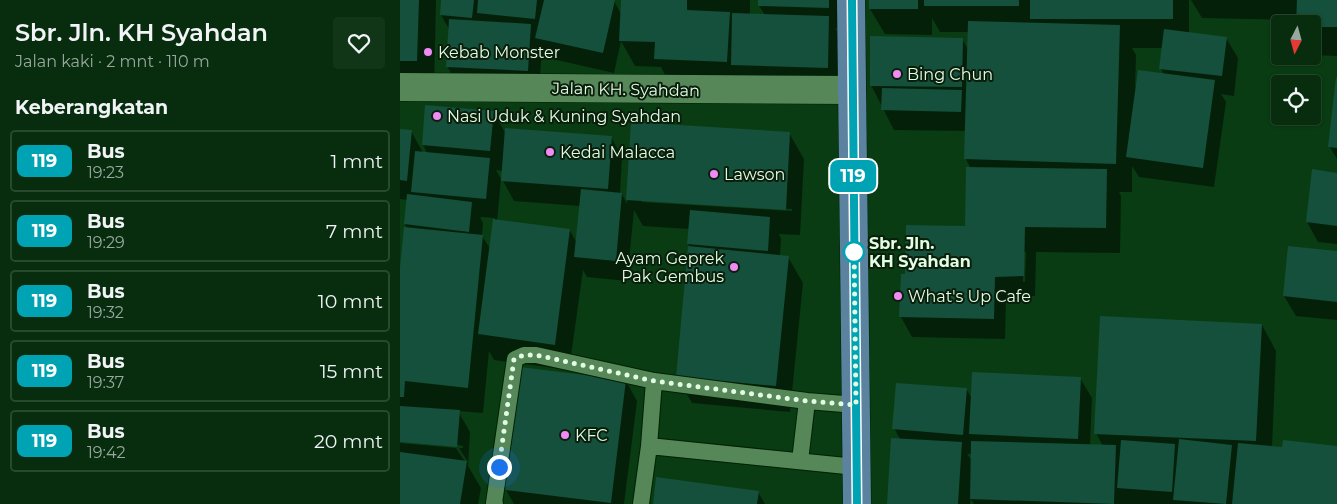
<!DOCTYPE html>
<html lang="id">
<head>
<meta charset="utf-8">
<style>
	body { margin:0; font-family:Montserrat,sans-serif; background:#103517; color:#f1f3f6; height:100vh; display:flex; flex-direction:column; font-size:19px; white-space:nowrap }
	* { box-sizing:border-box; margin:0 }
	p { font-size:16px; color:#98a89e }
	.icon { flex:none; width:28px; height:28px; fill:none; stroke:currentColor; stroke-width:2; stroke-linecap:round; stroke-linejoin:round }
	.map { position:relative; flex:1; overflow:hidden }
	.details { display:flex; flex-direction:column; background:#072d0e; width:400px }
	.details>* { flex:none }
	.badge { padding:0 10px; border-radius:8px; font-size:18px; line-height:32px }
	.needle { width:32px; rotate:186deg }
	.tools { position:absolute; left:871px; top:15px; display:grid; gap:10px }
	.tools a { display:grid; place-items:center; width:50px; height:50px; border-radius:5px; background:#072d0e; box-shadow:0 1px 4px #0004,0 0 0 1px #28492e; font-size:25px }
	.you { position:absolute; width:25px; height:25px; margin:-12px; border:4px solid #fff; border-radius:50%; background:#1a73e8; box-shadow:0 0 0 8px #1a73e833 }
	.map>.badge { position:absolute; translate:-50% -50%; box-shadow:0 0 0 2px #fff }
	h2 { padding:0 15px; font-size:19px; line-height:45px }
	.round { display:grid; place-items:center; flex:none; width:52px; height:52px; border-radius:5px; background:#103517 }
	.summary { display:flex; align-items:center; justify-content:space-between; height:85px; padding:0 15px }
	h1 { font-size:24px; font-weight:600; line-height:38px }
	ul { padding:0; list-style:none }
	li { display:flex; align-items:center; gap:15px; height:62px; margin:0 10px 8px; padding:0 5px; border:2px solid #28492e; border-radius:5px }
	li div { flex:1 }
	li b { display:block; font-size:19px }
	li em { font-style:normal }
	li .badge { min-width:55px; font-weight:700; text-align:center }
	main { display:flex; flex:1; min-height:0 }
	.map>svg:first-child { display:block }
	.shadow { fill:#0007; fill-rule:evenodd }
	.building { fill:#14503b }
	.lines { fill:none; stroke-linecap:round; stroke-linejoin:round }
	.service-casing { stroke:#002103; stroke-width:18 }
	.tertiary-casing { stroke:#002103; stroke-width:29 }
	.primary-casing { stroke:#002103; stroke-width:29 }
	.service { stroke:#568759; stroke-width:16 }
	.tertiary { stroke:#568759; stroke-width:28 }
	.primary { stroke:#5b829e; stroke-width:28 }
	.line-casing { stroke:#fff; stroke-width:11 }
	.line { stroke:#00a3b4; stroke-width:8 }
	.walk { stroke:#e3fde3; stroke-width:5; stroke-dasharray:0 9 }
	.poi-dot { fill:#f08bf5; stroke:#0a1e0c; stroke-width:2 }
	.stop-dot { fill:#fff; stroke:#00a3b4; stroke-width:2.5 }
	.labels { text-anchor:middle; stroke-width:4; stroke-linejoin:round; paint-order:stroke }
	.poi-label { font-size:16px; fill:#e3fde3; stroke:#0a1e0c; text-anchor:start }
	.street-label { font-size:16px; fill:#e3fde3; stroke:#0a1e0c }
	.stop-label { font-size:16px; font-weight:bold; fill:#e3fde3; stroke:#0a1e0c; text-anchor:start }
</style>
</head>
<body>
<main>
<section class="details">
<div class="summary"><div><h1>Sbr. Jln. KH Syahdan</h1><p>Jalan kaki · 2 mnt · 110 m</p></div><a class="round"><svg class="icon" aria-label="heart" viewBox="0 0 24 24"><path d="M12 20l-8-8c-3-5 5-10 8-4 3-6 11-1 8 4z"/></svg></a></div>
<h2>Keberangkatan</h2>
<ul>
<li><span class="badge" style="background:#00a3b4;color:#fff">119</span><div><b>Bus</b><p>19:23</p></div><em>1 mnt</em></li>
<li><span class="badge" style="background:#00a3b4;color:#fff">119</span><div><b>Bus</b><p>19:29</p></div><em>7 mnt</em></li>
<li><span class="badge" style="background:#00a3b4;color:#fff">119</span><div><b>Bus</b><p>19:32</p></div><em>10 mnt</em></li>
<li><span class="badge" style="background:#00a3b4;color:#fff">119</span><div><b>Bus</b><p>19:37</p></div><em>15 mnt</em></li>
<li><span class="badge" style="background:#00a3b4;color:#fff">119</span><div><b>Bus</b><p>19:42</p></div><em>20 mnt</em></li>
</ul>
</section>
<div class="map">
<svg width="937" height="504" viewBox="0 0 937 504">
	<rect width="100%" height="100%" fill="#093c12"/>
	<!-- shadow -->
	<path class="shadow" d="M0,0H36L34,90L0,89Z
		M42,0H207L214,1L221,14L222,0H350V15H365L359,6L360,0H441L440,28H435L440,37L439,87L270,84L261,67L235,66L221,41L214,73L148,58L142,48L139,91L58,86L47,66L49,29L41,15Z
		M471,0H789V34L826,38L838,58L834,96L821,94L826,102L814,187L739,177L732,166V192H719L721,196L720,253L636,252L635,296H606L605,339L512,337L501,317L502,275H506L568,227L571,169L566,159V131L494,130L471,85L562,39L569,51V32H540L532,18V35L485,34L470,9ZM732,48H763L761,68L764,75L735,87L736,55ZM623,252H626L625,282H623Z
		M791,0H937V56L914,55L912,52V24L898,20L802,18Z
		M937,77V159L930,147Z
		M26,106L93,112L106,134L211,137L222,157L220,194H222L227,204L232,124L389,133L404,159L400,235L379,234L381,239L380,256L388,257L403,283L390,412L292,403L277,377L290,248L288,244L289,229L243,226L234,210L227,281L187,277L183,270L169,370L94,360L89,351L83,413L58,411L70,432L68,466L81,488L78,504H0V443L56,448L65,462H68L59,448H63V446L58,445L55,441H0V279L7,228L5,224L7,200L0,199V130L11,131L23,153H27L23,145ZM96,170L103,171V181L114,201L180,206L177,243L170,231L97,221L101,179ZM242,200L392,209V211L242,202ZM80,217L95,218L91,250L82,236L83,223Z
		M937,174V244L918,242L907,222Z
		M937,253V320L896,316L884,296Z
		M862,325L876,351L872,447L937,504H574L571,499L570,504H488L500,439L494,428L567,390L572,399L680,378L692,398L690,445L703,446L696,433ZM567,454H572V461Z
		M226,381L237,401L224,504H114L106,490Z
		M358,492L365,504H254Z"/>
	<!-- building -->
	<path class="building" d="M0,0H19L17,61H0Z
		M41,0H74L72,18L40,15Z
		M78,0H137L135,19L77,13Z
		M144,0H215L203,53L135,38Z
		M221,0H287V10L330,12L327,62L254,59L255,42L219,41Z
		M358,0H429V8L358,6Z
		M469,0H518V9H469Z
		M524,0H619V6H524Z
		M630,0H773V19H630Z
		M897,0H937V27H912V24H896Z
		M332,13L429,16L428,68L331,65Z
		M49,19L131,24L128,71L46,67Z
		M568,21L720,25L716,164L564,159Z
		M764,29L827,37L822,76L759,69Z
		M470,36L563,38L562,87L470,86Z
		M738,70L815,80L803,168L726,157Z
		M936,77L937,78V148L928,147Z
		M482,88L562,90L561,112L481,110Z
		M25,105L94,111L90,151L22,145Z
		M231,122L390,132L386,210L226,200Z
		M105,128L212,136L208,189L101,181Z
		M0,129L12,130L7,181L0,180Z
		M15,151L90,158L86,199L11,192Z
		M566,167L707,169L706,228L625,227L624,276L595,277L594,319L499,317L501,274H505L506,225L565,226Z
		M912,169L937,173V226L906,222Z
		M181,189L222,193L216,261L174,257Z
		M7,194L72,202L69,232L4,224Z
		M290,210L370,217L368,251L287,244Z
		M93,219L170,229L155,345L78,334Z
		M4,227L83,235L68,388L5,381L4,397H0V267Z
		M288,246L389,256L376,386L276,377Z
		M888,246L937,251V302L883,296Z
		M700,316L862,324L856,441L694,434Z
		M120,367L226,380L211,503L105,490Z
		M572,372L681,377L678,439L569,434Z
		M496,383L567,388L563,435L492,429Z
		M0,406L60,410L57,447L0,442Z
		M491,438L562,442L558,504H487Z
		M779,439L832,445L826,504L773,500Z
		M721,440L775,444L772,492L717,488Z
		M883,440L937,446V504H832L838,443L882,447Z
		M571,441L716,445L714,504L570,499Z
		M0,452L67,461L60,504H0Z
		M256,477L359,491L357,504H253Z"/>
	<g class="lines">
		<defs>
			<path id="service" d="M249,446L456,467
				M400,461L407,401
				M95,504L94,503L115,359L124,355H136L254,381L407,401L456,405
				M241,504L249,446L254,381"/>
			<path id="tertiary" d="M0,87L452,90"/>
			<path id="primary" d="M451,0L457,504"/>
		</defs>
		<!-- service casing -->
		<use href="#service" class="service-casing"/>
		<!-- tertiary casing -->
		<use href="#tertiary" class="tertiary-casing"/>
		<!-- primary casing -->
		<use href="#primary" class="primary-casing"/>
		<!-- service -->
		<use href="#service" class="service"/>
		<!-- tertiary -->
		<use href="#tertiary" class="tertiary"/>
		<!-- primary -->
		<use href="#primary" class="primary"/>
	</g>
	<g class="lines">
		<defs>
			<path id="line" d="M452,0L457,504"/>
		</defs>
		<!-- line casing -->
		<use href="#line" class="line-casing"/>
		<!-- line -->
		<use href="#line" class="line"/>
		<!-- walk -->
		<path class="walk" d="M99,467L114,359L124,355H136L254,381L407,401L456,405L454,245V252"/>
	</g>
	<!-- markers -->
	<g class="poi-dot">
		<circle cx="28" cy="52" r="5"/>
		<circle cx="497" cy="74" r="5"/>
		<circle cx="37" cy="116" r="5"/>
		<circle cx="150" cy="152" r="5"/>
		<circle cx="314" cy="174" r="5"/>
		<circle cx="334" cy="267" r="5"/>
		<circle cx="498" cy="296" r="5"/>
		<circle cx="165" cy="435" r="5"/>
	</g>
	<circle class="stop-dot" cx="454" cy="252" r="10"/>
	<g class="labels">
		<!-- poi labels -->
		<g class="poi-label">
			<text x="38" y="58">Kebab Monster</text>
			<text x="507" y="80">Bing Chun</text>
			<text x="47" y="122">Nasi Uduk &amp; Kuning Syahdan</text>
			<text x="160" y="158">Kedai Malacca</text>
			<text x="324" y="180">Lawson</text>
			<text x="324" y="264" text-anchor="end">Ayam Geprek<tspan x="324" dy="18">Pak Gembus</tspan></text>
			<text x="508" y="302">What's Up Cafe</text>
			<text x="175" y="441">KFC</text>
		</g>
		<!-- street labels -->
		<g class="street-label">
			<text transform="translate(226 89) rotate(1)" y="6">Jalan KH. Syahdan</text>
		</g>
		<!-- stop labels -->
		<g class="stop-label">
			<text x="469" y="249">Sbr. Jln.<tspan x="469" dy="18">KH Syahdan</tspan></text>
		</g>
	</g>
</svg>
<div class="tools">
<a><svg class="needle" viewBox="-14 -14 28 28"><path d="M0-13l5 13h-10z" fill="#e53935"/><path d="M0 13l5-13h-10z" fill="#98a89e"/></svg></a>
<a><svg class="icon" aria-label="locate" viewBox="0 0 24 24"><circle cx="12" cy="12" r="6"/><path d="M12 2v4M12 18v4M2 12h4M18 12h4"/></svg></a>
</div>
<div class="you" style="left:99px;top:467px"></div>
<b class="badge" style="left:453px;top:176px;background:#00a3b4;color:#fff">119</b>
</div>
</main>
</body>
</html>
